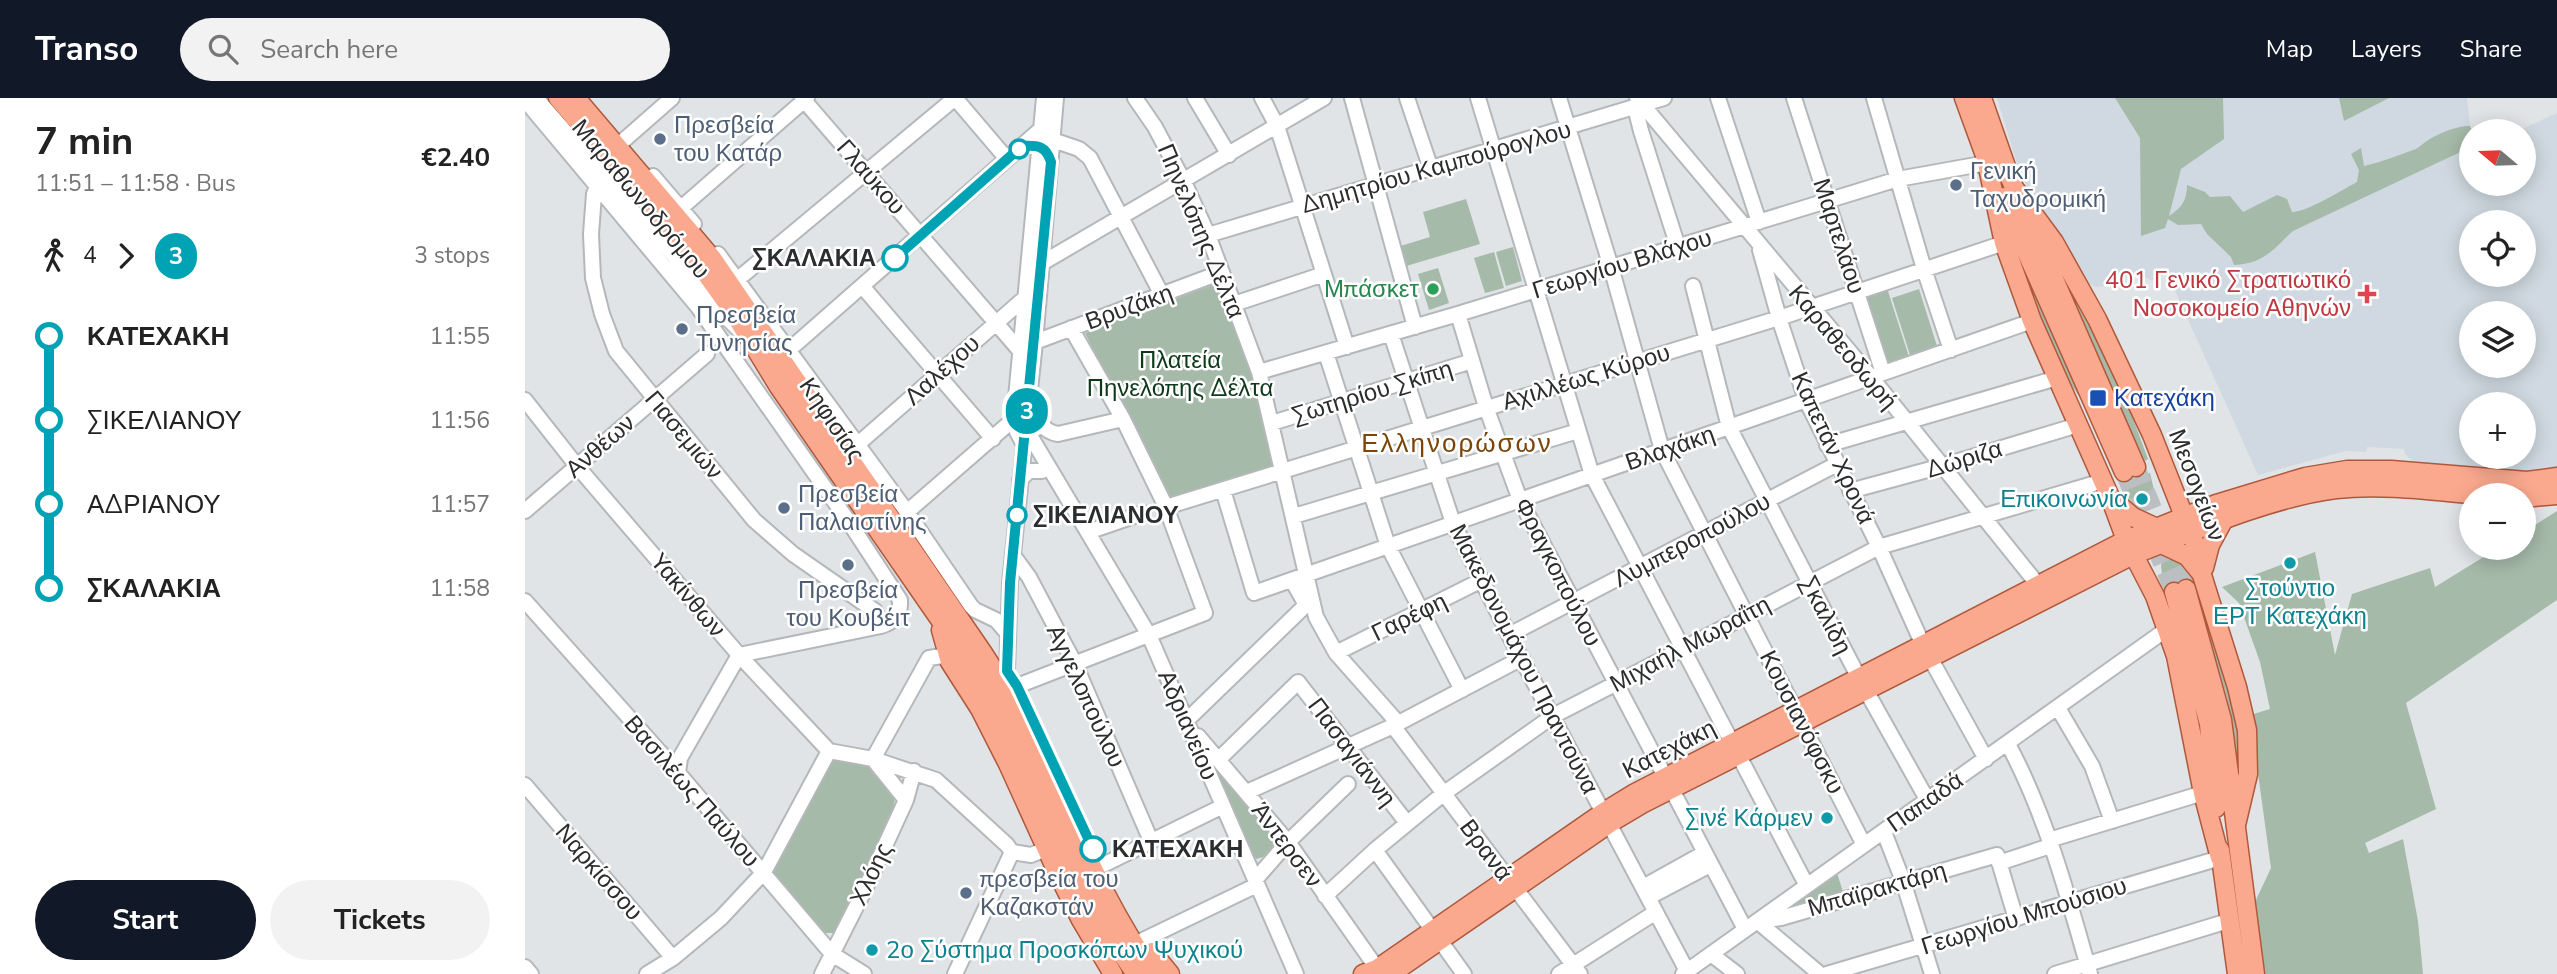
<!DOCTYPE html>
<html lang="en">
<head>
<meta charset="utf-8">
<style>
	body { margin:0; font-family:"Nunito Sans",sans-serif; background:#f2f2f2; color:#222; height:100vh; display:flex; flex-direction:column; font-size:26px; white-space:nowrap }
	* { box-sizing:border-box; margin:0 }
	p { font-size:23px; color:#767676 }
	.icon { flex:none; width:38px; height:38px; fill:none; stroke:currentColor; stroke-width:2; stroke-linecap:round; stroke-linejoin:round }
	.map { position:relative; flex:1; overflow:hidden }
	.drawer { display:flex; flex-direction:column; background:#fff; width:525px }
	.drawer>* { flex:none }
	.badge { padding:0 14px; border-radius:23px; font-size:24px; line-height:46px }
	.needle { width:46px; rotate:289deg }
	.tools { position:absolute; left:1934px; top:21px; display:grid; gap:14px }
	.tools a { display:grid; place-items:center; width:77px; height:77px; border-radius:50%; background:#fff; box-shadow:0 4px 18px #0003; font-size:35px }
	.map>.badge { position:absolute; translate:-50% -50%; box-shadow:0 0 0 4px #fff }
	.legs { display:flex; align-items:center; gap:10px; height:77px; padding:0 35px; font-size:23px }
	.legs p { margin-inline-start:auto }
	.summary { display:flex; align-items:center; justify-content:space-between; height:119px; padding:0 35px }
	h1 { font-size:38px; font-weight:700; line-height:52px }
	.button { display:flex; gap:14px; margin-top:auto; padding:14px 35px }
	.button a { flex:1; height:80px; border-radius:42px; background:#111827; color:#fff; font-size:28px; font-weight:700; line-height:80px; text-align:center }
	.button a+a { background:#f2f2f2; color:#222 }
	ul { padding:0 35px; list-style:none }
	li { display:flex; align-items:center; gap:24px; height:84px; font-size:26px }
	li i { display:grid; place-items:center; width:10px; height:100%; margin:0 9px; background:currentColor }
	li i::after { content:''; width:18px; height:18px; margin:-9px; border:5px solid; border-radius:50%; background:#fff }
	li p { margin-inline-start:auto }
	li:first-child i { background:linear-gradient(#0000 50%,currentColor 0) }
	li:last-child i { background:linear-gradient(currentColor 50%,#0000 0) }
	header { display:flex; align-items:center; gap:42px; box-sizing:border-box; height:98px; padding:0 35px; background:#111827; color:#fff }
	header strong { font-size:33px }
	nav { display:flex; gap:38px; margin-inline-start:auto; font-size:24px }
	.search { width:490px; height:63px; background:#f2f2f2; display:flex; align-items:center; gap:18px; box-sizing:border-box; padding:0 24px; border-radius:38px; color:#767676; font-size:26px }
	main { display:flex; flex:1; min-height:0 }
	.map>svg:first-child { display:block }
	.built { fill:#d0d9e1; fill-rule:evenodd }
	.green { fill:#a6baa9 }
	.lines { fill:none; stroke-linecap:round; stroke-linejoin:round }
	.major-tunnel { stroke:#bcbfc1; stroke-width:18; stroke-dasharray:18 9; stroke-linecap:butt }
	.minor-casing { stroke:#b5b8bb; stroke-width:18 }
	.major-casing { stroke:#b0583b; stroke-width:21 }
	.minor { stroke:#fff; stroke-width:14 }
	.major { stroke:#faa98e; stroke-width:18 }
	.line-1-casing { stroke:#fff; stroke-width:16 }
	.line-1 { stroke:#00a3b4; stroke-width:10 }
	.service-dot { fill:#5c6f8a; stroke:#fff; stroke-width:2.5 }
	.stop-1-dot { fill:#fff; stroke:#00a3b4; stroke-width:3.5 }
	.leisure-dot { fill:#2e9e5b; stroke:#fff; stroke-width:2.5 }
	.health-dot { fill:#e0444e; stroke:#fff; stroke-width:2.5 }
	.transit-dot { fill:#1a4fb4; stroke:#fff; stroke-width:2.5 }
	.culture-dot { fill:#0f9aa8; stroke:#fff; stroke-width:2.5 }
	.labels { text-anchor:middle; stroke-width:5; stroke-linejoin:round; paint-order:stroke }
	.service-label { font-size:24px; fill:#4e5e75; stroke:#fff; text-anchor:start }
	.street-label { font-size:24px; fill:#2c2d2e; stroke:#fff }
	.stop-label { font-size:24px; font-weight:bold; fill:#2c2d2e; stroke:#fff; text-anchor:start }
	.health-label { font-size:24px; fill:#be3a42; stroke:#fff; text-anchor:end }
	.leisure-label { font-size:24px; fill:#27864d; stroke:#fff; text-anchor:end }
	.park-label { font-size:24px; fill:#0e391b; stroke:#fff }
	.transit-label { font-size:24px; fill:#164399; stroke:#fff; text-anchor:start }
	.culture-label { font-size:24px; fill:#0d838f; stroke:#fff; text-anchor:end }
	.neighbourhood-label { font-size:26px; letter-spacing:2px; fill:#7c4508; stroke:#fff }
</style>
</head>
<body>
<header>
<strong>Transo</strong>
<div class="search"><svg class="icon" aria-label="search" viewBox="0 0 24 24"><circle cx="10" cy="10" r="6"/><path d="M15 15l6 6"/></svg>Search here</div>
<nav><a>Map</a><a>Layers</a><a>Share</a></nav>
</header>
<main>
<section class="drawer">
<div class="summary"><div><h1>7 min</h1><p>11:51 – 11:58 · Bus</p></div><b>€2.40</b></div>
<div class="legs"><svg class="icon" aria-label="walk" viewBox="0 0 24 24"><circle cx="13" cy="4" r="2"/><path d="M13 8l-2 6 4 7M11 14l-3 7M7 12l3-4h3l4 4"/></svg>4<svg class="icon" aria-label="forward" viewBox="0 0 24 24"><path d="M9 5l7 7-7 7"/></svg><b class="badge" style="background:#00a3b4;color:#fff">3</b><p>3 stops</p></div>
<ul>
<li><i style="color:#00a3b4"></i><b>ΚΑΤΕΧΑΚΗ</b><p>11:55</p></li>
<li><i style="color:#00a3b4"></i><span>ΣΙΚΕΛΙΑΝΟΥ</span><p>11:56</p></li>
<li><i style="color:#00a3b4"></i><span>ΑΔΡΙΑΝΟΥ</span><p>11:57</p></li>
<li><i style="color:#00a3b4"></i><b>ΣΚΑΛΑΚΙΑ</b><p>11:58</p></li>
</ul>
<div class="button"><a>Start</a><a>Tickets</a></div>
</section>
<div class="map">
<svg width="2032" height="876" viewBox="0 0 2032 876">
	<rect width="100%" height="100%" fill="#e0e4e6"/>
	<!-- built -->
	<path class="built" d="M1472,0H1942L1946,35V86H1998V33H1993L2032,15V370L2004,374L1888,364L1880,356L1879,351L1842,349L1841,354L1821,353L1733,377L1642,175L1628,183L1616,177H1605L1581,188L1570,189L1562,184L1504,93L1492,66ZM1946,124H1998V177H1946ZM1946,215H1998V268H1946ZM1946,306H1998V359H1946Z"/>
	<!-- green -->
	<path class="green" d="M1590,0H1698L1699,41L1656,71L1644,118C1656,110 1662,103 1662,87L1680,94L1685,99L1705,98L1718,114L1752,97L1762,101L1767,114C1782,114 1817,92 1832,84L1834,72L1826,56L1836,50L1839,68C1856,64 1872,58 1888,52C1893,51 1897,46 1902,43C1911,36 1934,27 1945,28L1947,33L1946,49L1768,133C1747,152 1740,165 1709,167L1706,159L1682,136L1676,126L1653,127L1643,121L1640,130L1616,138L1615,40Z
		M1814,0H1864L1819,23Z
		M941,101L955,146L878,169L872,149L905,139L898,114Z
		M1479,120L1564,311C1525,265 1496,178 1479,120Z
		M988,149L997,183L981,188L971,154Z
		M969,154L979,190L960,195L949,160Z
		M1524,155C1566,218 1598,290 1623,361L1620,363Z
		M913,170L924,205L904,212L893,176Z
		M693,185L729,280L752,371L642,403L560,235Z
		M1361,187L1385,262L1361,270L1338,194Z
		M1394,191L1412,248L1385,257L1367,200Z
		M1625,375L1629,392L1628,401L1611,408L1604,403L1597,388Z
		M2032,413V502L1881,605L1911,711L1840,745L1844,755L1878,741L1893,823L1898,876H1740L1730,804L1746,770L1725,617L1745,611L1735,564L1714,505L1697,489L1790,454L1810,557L1827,496L1905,470L1910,489L1973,450H1998L1999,434Z
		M1642,457C1658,461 1665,473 1671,487L1639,495L1636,467Z
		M1674,495L1707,598L1715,655V696L1702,600L1671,497Z
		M308,661L344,668L370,697L369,710L309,835H298L245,773Z
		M687,666L751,742V748L738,759L731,761L728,756Z
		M1310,773L1312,775L1318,794L1254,816Z"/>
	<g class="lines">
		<!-- major-tunnel -->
		<path class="major-tunnel" d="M1611,369L1661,491
			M1599,374L1649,494"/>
		<defs>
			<path id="minor" d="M11,0L149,158L175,193L215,233
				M277,0L496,254
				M430,0L482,61
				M610,0L630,29L659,84L683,137L734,274L791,519L811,555L873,625
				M670,0L704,57
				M737,0L752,28L822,249
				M827,0L890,229
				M882,0L906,71
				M953,0L1067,377L1282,788
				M1034,0L1086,169L1137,352L1339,747
				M1112,0L1346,279L1518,493
				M1193,0L1234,124
				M1269,0L1358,275
				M1349,0L1399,171L1426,252
				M0,2L173,209L326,427L375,502C376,516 369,524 356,528L214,557L155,660L153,675
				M1117,7L1112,17L1116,33L1153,149
				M528,42L554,51L565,60L637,197
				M98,43L147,0
				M128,78L169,126
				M73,88L69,96L66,136L68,180L77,216L91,253L229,422L268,456L350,513L356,528
				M156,110L282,0
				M683,137L1139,0
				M1235,152L1254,220L1281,302L1354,449L1398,547L1461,661
				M193,156L382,414L446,508L450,512L471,522L483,536
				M512,168L799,0
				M213,181L430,0
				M337,188L468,341
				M1168,188L1204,329L1334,580L1403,703
				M709,206L799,176
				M933,216L961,309L995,402L1220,831
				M866,236L928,425L984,537L1162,873
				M510,244L697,174
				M801,255L863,448L937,592
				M257,258L516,31
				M734,274L933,216L1373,81L1462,65
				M0,302L52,368L214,557L304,653L348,661L411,682L482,747L487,754L506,757L521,751
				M503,303C511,317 515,333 533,336L598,321
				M747,325L947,263
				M500,329L624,537L771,876
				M498,345L492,334L489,321L519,0
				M333,346L502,198
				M1302,347L1532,280
				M495,382L504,373H517
				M698,392L729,495L1507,223
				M1325,393L1417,368L1553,327
				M641,409L1254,220L1479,145
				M0,413L182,256
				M382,414L489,321
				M769,418L1053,333
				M563,434L618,415
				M488,457L504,479L550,566L626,743
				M767,482L781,507
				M0,503L149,670L307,856L339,876
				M984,537L1312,366
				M811,555L957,482
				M482,573L485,485L510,244L531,0
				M492,588L680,515L641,409L598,321L546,230
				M1533,610L1567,668L1587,723
				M661,623L786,502
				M868,628L1055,876
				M673,638L763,744L856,876
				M1483,646C1521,717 1543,798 1565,876
				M693,662L773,584L882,725
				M0,687L148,860
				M722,694L868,628L997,560
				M381,702L348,661L404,560L417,558L425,564
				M1359,734L1378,783L1407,876
				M1524,742L1678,695
				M850,752L939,876
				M1474,765L1525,748
				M576,768L698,708
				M730,782L763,744L823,686
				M1118,789L1179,755
				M800,798L850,752L918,696L1028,618L1354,449L1578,383
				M1124,799L1185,767
				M1232,823L1295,876
				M1234,823L1256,820L1472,757L1491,821
				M618,842L732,787
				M1186,856L1212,876
				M0,869L6,876
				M122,876L148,860L196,820L239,774L304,653
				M297,876L342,787L381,702L389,673
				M430,876L487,754
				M1034,876L1131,814
				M1158,876L1642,531
				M1302,876L1695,760
				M1530,876L1703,823"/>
			<path id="major" d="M33,0L177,170L207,212L254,289L465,594L579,830L611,876
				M51,0L187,160L458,555C525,657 558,776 629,876
				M1439,0L1466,74
				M1457,0L1485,80L1611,369
				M1462,65L1479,145L1507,223L1585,399L1601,442L1630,498L1651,558L1678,695L1695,760
				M1490,91L1529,144L1572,221L1627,337L1672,451L1677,477L1712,589L1722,632L1723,676L1711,727
				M1477,99L1599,374
				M1998,400L2032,397
				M1588,402L1608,419L1634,431
				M1630,443L1662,458L1675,474
				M1679,470L1685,447L1698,423
				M1661,491L1697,622L1730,876
				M1649,494L1684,626L1691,710
				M416,532L425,564L455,611L483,666L533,776L556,822L588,876
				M1695,752L1712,876
				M627,854L645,876
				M838,876L852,871L1079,714L1110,695L1601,442L1691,406L1780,379L1822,372H1866L2002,383L2032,379
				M866,876L1085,725L1117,706L1608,457C1669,433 1747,399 1811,391C1859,386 1908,393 1955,397"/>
		</defs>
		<!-- minor casing -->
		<use href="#minor" class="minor-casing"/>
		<!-- major casing -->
		<use href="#major" class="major-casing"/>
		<!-- minor -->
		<use href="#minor" class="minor"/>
		<!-- major -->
		<use href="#major" class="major"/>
	</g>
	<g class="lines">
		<defs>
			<path id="line-1" d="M370,160L497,48C513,47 521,48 526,64L485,485L482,573L492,588L568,751"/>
		</defs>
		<!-- line-1 casing -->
		<use href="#line-1" class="line-1-casing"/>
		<!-- line-1 -->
		<use href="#line-1" class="line-1"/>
	</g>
	<!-- markers -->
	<g class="service-dot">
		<circle cx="135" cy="41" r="7"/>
		<circle cx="1431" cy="87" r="7"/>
		<circle cx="157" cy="231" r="7"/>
		<circle cx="259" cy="410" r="7"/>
		<circle cx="323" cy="467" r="7"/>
		<circle cx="441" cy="795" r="7"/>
	</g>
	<g class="stop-1-dot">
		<circle cx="494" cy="51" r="9"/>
		<circle cx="370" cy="160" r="12"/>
		<circle cx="492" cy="417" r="9"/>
		<circle cx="568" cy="751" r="12"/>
	</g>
	<circle class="leisure-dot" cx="908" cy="191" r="7"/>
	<path class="health-dot" d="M1838.5 185.5h7v7h7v7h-7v7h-7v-7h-7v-7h7z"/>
	<rect class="transit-dot" x="1564" y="291" width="18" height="18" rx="3.5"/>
	<g class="culture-dot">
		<circle cx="1617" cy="401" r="7"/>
		<circle cx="1765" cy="465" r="7"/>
		<circle cx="1302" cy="720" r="7"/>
		<circle cx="347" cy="852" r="7"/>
	</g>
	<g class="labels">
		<!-- service labels -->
		<g class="service-label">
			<text x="149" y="35">Πρεσβεία<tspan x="149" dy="28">του Κατάρ</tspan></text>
			<text x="1445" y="81">Γενική<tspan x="1445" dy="28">Ταχυδρομική</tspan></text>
			<text x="171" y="225">Πρεσβεία<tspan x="171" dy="28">Τυνησίας</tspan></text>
			<text x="273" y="404">Πρεσβεία<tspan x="273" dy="28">Παλαιστίνης</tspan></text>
			<text x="323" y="500" text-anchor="middle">Πρεσβεία<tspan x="323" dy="28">του Κουβέιτ</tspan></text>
			<text x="455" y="789">πρεσβεία του<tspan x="455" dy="28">Καζακστάν</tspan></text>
		</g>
		<!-- street labels -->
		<g class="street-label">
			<text transform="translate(911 69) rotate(-16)" y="8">Δημητρίου Καμπούρογλου</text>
			<text transform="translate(346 79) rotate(49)" y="8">Γλαύκου</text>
			<text transform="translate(116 101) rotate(50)" y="8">Μαραθωνοδρόμου</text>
			<text transform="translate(676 133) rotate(67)" y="8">Πηνελόπης Δέλτα</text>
			<text transform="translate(1314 138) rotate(72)" y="8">Μαρτελάου</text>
			<text transform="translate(1097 166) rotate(-17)" y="8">Γεωργίου Βλάχου</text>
			<text transform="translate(604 209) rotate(-20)" y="8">Βρυζάκη</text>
			<text transform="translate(1318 249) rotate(50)" y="8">Καραθεοδωρή</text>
			<text transform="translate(417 272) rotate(-42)" y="8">Λαλέχου</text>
			<text transform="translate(1061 279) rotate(-17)" y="8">Αχιλλέως Κύρου</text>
			<text transform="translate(847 294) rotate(-17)" y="8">Σωτηρίου Σκίπη</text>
			<text transform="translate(307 322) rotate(56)" y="8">Κηφισίας</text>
			<text transform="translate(159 337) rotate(50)" y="8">Γιασεμιών</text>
			<text transform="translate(75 348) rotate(-41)" y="8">Ανθέων</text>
			<text transform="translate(1145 350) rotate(-19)" y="8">Βλαχάκη</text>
			<text transform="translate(1308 350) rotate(65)" y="8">Καπετάν Χρονά</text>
			<text transform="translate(1439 361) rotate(-17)" y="8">Δώριζα</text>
			<text transform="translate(1672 387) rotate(69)" y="8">Μεσογείων</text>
			<text transform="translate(1167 442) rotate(-28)" y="8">Λυμπεροπούλου</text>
			<text transform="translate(1033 474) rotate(63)" y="8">Φραγκοπούλου</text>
			<text transform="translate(163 497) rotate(50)" y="8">Υακίνθων</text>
			<text transform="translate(1301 517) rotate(63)" y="8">Σκαλίδη</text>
			<text transform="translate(884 519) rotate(-26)" y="8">Γαρέφη</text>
			<text transform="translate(1165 546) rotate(-28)" y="8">Μιχαήλ Μωραΐτη</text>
			<text transform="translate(999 561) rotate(63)" y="8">Μακεδονομάχου Πραντούνα</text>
			<text transform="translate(561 598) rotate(65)" y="8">Αγγελοπούλου</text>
			<text transform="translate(1277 624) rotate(63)" y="8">Κουσιανόφσκυ</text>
			<text transform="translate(663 627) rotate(67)" y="8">Αδριανείου</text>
			<text transform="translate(1144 651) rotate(-27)" y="8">Κατεχάκη</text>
			<text transform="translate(827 654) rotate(53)" y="8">Πασαγιάννη</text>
			<text transform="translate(167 693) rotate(49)" y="8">Βασιλέως Παύλου</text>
			<text transform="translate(1400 704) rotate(-35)" y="8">Παπαδά</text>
			<text transform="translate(762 747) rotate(53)" y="8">Άντερσεν</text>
			<text transform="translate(961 752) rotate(53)" y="8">Βρανά</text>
			<text transform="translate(74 774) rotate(49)" y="8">Ναρκίσσου</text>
			<text transform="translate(346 776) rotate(-64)" y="8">Χλόης</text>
			<text transform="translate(1352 791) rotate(-16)" y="8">Μπαϊρακτάρη</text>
			<text transform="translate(1499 818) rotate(-17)" y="8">Γεωργίου Μπούσιου</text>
		</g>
		<!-- stop labels -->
		<g class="stop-label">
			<text x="351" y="168" text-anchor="end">ΣΚΑΛΑΚΙΑ</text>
			<text x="508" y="425">ΣΙΚΕΛΙΑΝΟΥ</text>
			<text x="587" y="759">ΚΑΤΕΧΑΚΗ</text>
		</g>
		<!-- health labels -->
		<g class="health-label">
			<text x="1826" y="190">401 Γενικό Στρατιωτικό<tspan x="1826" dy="28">Νοσοκομείο Αθηνών</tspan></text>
		</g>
		<!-- leisure labels -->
		<g class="leisure-label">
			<text x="894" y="199">Μπάσκετ</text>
		</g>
		<!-- park labels -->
		<g class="park-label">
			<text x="655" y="270">Πλατεία<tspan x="655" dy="28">Πηνελόπης Δέλτα</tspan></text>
		</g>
		<!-- transit labels -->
		<g class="transit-label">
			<text x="1589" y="308">Κατεχάκη</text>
		</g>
		<!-- culture labels -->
		<g class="culture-label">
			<text x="1603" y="409">Επικοινωνία</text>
			<text x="1765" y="498" text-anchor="middle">Στούντιο<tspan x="1765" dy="28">ΕΡΤ Κατεχάκη</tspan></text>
			<text x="1288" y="728">Σινέ Κάρμεν</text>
			<text x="361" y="860" text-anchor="start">2ο Σύστημα Προσκόπων Ψυχικού</text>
		</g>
		<!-- neighbourhood labels -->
		<g class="neighbourhood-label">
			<text x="932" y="354">Ελληνορώσων</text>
		</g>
	</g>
</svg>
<div class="tools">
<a><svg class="needle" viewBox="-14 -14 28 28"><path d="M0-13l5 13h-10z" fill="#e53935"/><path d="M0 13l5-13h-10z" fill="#767676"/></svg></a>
<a><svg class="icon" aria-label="locate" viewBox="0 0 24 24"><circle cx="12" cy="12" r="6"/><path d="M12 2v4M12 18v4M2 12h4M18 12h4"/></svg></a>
<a><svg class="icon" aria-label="layers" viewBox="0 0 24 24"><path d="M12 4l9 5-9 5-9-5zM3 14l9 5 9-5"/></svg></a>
<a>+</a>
<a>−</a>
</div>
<b class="badge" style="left:502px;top:313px;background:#00a3b4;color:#fff">3</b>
</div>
</main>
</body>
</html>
